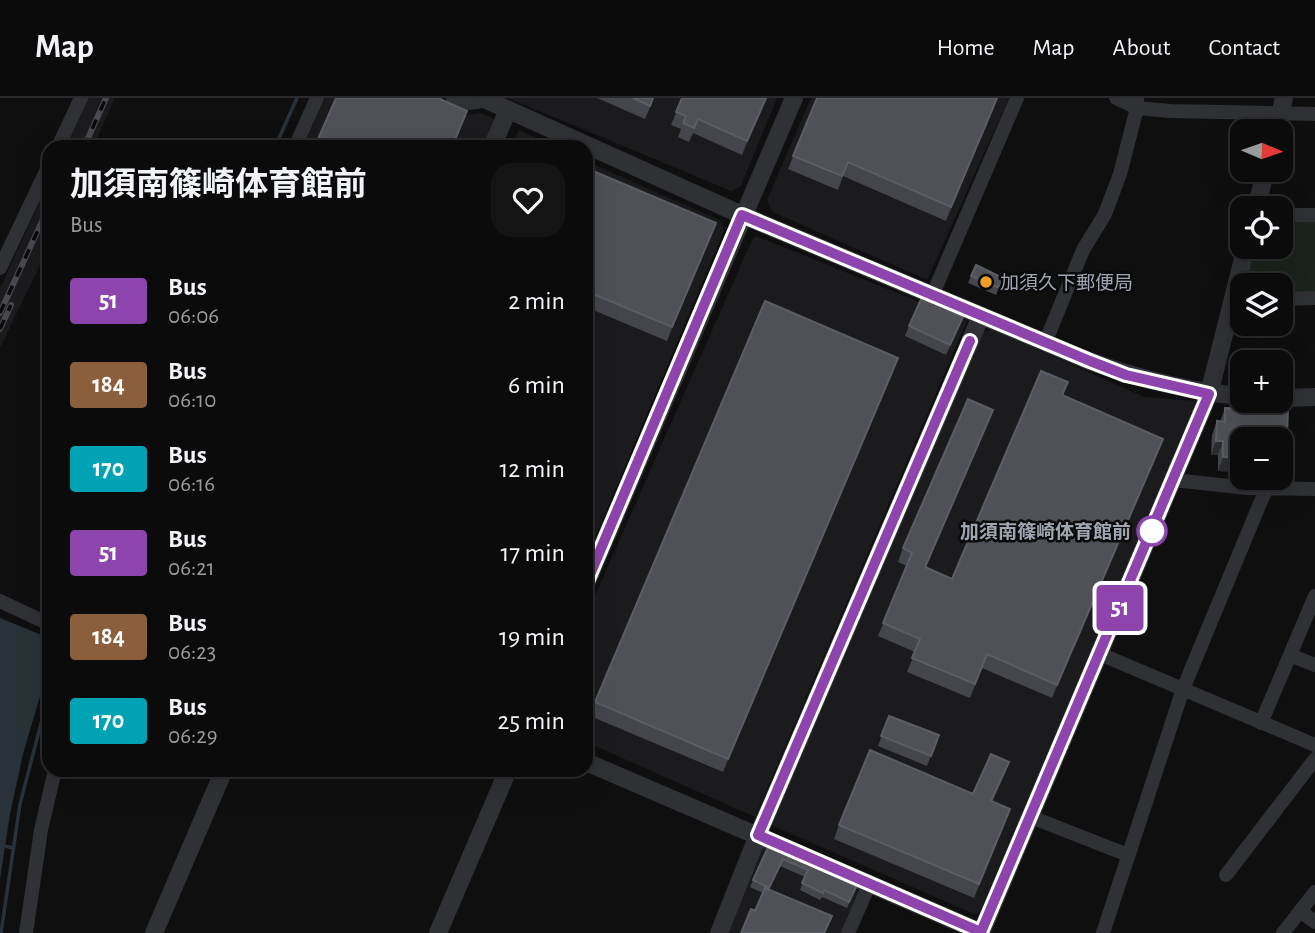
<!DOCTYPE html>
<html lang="en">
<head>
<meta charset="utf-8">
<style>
	body { margin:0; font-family:"Alegreya Sans","Noto Sans JP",sans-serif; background:#141415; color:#f1f3f6; height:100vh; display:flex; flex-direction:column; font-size:26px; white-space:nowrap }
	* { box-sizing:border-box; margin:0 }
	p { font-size:23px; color:#9a9b9d }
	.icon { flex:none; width:38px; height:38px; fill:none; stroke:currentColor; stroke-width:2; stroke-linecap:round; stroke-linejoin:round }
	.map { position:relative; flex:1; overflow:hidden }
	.panel { position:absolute; left:42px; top:42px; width:551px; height:637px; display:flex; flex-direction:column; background:#0b0b0c; border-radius:21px; box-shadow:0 7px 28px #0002,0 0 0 2px #2b2b2d }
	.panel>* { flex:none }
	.badge { padding:0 14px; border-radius:5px; font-size:24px; line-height:46px }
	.needle { width:46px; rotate:92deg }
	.fabs { position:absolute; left:1230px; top:21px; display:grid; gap:14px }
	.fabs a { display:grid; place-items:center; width:63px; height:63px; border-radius:14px; background:#0b0b0c; box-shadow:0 7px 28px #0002,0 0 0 2px #2b2b2d; font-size:35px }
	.map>.badge { position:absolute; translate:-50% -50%; box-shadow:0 0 0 4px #fff }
	.round { display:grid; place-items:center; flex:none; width:74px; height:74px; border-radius:21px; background:#141415 }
	.overview { display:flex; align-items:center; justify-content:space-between; height:119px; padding:0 28px }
	h1 { font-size:33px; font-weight:700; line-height:52px }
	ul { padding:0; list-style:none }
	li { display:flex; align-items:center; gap:21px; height:84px; padding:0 28px }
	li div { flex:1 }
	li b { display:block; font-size:26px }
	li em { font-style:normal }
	li .badge { min-width:77px; font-weight:700; text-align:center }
	header { display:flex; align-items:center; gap:42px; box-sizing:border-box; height:98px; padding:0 35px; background:#0b0b0c; border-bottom:2px solid #2b2b2d }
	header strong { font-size:33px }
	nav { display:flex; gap:38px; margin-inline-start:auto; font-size:24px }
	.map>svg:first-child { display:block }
	.built { fill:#1b1b1d }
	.green { fill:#1b231c }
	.water { fill:#293238 }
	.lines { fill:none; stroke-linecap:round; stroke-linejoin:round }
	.stream { stroke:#293238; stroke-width:3.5 }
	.minor { stroke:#303135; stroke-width:14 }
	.tertiary { stroke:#303135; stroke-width:18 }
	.rail-casing { stroke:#47494e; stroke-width:6 }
	.rail { stroke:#0a0a0b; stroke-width:3.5; stroke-dasharray:10; stroke-linecap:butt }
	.wall { fill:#45464b }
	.shaded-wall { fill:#2b2c2f }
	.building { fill:#4f5156; stroke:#5b5e64; stroke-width:2 }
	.line-casing { stroke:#fff; stroke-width:16 }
	.line { stroke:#8e44ad; stroke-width:10 }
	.poi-dot { fill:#f29e25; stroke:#0a0a0b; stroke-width:2.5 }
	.stop-dot { fill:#fff; stroke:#8e44ad; stroke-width:3.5 }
	.labels { text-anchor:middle; stroke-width:5; stroke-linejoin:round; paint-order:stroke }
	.poi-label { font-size:19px; fill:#a0a6b1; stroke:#0a0a0b; text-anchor:start }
	.stop-label { font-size:19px; font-weight:bold; fill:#a0a6b1; stroke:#0a0a0b; text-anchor:end }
</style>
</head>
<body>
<header>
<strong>Map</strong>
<nav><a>Home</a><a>Map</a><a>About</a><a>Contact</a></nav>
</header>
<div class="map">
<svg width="1315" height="835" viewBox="0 0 1315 835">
	<rect width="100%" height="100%" fill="#0f0f10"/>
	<!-- built -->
	<path class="built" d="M88,0H115L93,49H65Z
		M325,0H420L466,17L480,15L495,21L486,49H303Z
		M508,0H777L741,88L731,93Z
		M811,0H1009L927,182L773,114L767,102Z
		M519,32L556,49H511Z
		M586,63L721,123L724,133L586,461Z
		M49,84V148L0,250V190Z
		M756,138L967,223L755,719L586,644V518L752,142Z
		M992,231L1144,299L1196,303L982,814L974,816L771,727L982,235Z
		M764,741L864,785L841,835H726Z"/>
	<!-- green -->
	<path class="green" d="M1315,123V195L1281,196V187H1244L1253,149H1281V124Z"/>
	<!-- water -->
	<path class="water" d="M0,520L49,540V568L23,656L10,716L0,781Z"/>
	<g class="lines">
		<!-- stream -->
		<path class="stream" d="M275,49L297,0
			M0,747L13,750
			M1,835L20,706L49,595"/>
		<!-- minor -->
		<path class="minor" d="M453,0L468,5L477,4L479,0
			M1116,0L1137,10L1170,13L1315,16
			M58,49L81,0
			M295,49L317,0
			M1281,117H1315
			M0,170L49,67
			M932,198L1017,0
			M1281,201L1315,200
			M1045,245L1083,152L1105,116L1120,76L1137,10V0
			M1174,382L1247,390L1315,391
			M0,503L49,526
			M1100,556L1315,647
			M1290,557L1315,567
			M1261,625L1315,498
			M1031,719L1128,757
			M1226,777L1315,661
			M1300,813L1315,824
			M26,835L41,732L55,672
			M848,835L870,785
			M1103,835L1183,591L1266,391
			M1283,835L1315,794"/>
		<!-- tertiary -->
		<path class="tertiary" d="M482,0L742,117L1089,263C1140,281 1189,294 1242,298
			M1276,33L1284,0
			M492,49L508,12
			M1256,110L1266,72
			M1281,300L1315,299
			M586,486L794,0
			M586,664L981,834
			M154,835L224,672
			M438,835L508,672
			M719,835L758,737L981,218
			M981,835L1209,296L1246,149"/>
		<defs>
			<path id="rail" d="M84,49L106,0
				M0,215L49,108
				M0,231L11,207"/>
		</defs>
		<!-- rail casing -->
		<use href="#rail" class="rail-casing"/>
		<!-- rail -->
		<use href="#rail" class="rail"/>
	</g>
	<!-- wall -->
	<path class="wall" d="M597,0H654L645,21Z
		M682,0H767L742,57L693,35L689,44L678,39L681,31L671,27Z
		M817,0H998L946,123L843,78L838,92L788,71Z
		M462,26L453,49H315L318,41Z
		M586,70L711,138L667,243L586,209Z
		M976,167L1003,180L996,197L968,185Z
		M963,219L946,257L905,238L909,228Z
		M893,274L723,674L590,618L595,604Z
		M1068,284L1063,297L1163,341L1052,600L982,570L970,600L907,574L915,554L878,538L907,468L898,464L903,450L988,325L926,469L952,481Z
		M1225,310L1286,361L1281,375L1218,373V357H1211L1212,337L1217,323L1220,324Z
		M889,618L939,637L927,668L878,648Z
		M1004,677L992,704L1005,725L974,800L834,741L839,727L973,696Z
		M769,747L855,792L847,810L822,799L820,802L800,792L805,779L780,768L769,791L755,813L763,795L750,789Z"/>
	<!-- shaded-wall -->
	<path class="shaded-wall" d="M766,0H767L742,57L747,43Z
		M997,0H998L946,123L951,109Z
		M716,125L711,138L667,243L672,229Z
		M898,260L893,274L723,674L728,661Z
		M993,312L988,325L920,482L925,469Z
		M1163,341L1158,354L1052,600L1057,587Z
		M1216,343H1223L1218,357H1211Z
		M1223,359L1242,360V374L1218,373Z
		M1281,361H1286L1281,375Z
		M1009,664L1004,677L986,717L991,703Z"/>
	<!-- building -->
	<path class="building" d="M336,0H438L467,13L452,49H337L318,41Z
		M633,0H653L650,8Z
		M682,0H766L747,43L698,21L694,30L683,25L686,18L676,14Z
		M817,0H997L951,109L848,64L842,78L793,58Z
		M525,44L536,49H523Z
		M586,70L716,125L672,229L586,193Z
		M976,167L1003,180L999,190L971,178Z
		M922,199L963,219L950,247L909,228Z
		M765,203L898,260L728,661L595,604Z
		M1041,273L1068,284L1062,297L1163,341L1057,587L987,556L975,586L912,560L920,541L883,525L912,455L903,450L968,301L993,312L925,469L952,481Z
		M1225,310L1288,312L1286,361H1281V341H1242V360L1223,359V343H1216L1217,323L1225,324Z
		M889,618L939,637L931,658L881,638Z
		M870,652L973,696L991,656L1009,664L991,703L1010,711L979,786L839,727Z
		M769,747L858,785L849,804L824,792L823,795L802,785L808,772L783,761L769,790L753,782Z
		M765,790L832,818L824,835H741L751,811L755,813Z"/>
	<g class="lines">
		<defs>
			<path id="line" d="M586,486L742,117L1090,263L1126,277L1209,296L981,834L758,737L970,243"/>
		</defs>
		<!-- line casing -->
		<use href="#line" class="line-casing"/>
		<!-- line -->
		<use href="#line" class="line"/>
	</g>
	<!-- markers -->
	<circle class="poi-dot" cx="986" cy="184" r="7"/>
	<circle class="stop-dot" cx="1152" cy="433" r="14"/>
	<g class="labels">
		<!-- poi labels -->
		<g class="poi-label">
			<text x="1000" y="191">加須久下郵便局</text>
		</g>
		<!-- stop labels -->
		<g class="stop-label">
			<text x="1131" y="440">加須南篠崎体育館前</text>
		</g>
	</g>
</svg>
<div class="fabs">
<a><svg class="needle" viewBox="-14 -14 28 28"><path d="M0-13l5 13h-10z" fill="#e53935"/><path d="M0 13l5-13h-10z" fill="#9a9b9d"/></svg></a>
<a><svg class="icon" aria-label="locate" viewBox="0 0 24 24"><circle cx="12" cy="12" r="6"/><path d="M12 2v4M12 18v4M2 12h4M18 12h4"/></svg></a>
<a><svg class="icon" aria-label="layers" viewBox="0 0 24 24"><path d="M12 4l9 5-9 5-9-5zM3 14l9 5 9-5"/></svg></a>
<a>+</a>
<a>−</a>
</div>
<b class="badge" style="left:1120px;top:510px;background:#8e44ad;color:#fff">51</b>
<section class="panel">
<div class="overview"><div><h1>加須南篠崎体育館前</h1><p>Bus</p></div><a class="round"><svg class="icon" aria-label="heart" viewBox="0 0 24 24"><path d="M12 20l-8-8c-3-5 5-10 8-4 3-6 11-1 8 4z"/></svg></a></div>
<ul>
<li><span class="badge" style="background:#8e44ad;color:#fff">51</span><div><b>Bus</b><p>06:06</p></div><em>2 min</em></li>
<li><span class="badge" style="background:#8b5e3c;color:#fff">184</span><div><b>Bus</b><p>06:10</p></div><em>6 min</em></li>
<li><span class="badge" style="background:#00a3b4;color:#fff">170</span><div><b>Bus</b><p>06:16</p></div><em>12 min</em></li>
<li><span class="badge" style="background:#8e44ad;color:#fff">51</span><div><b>Bus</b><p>06:21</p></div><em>17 min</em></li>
<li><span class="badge" style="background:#8b5e3c;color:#fff">184</span><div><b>Bus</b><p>06:23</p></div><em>19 min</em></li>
<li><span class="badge" style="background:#00a3b4;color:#fff">170</span><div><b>Bus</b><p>06:29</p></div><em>25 min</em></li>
</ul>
</section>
</div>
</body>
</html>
